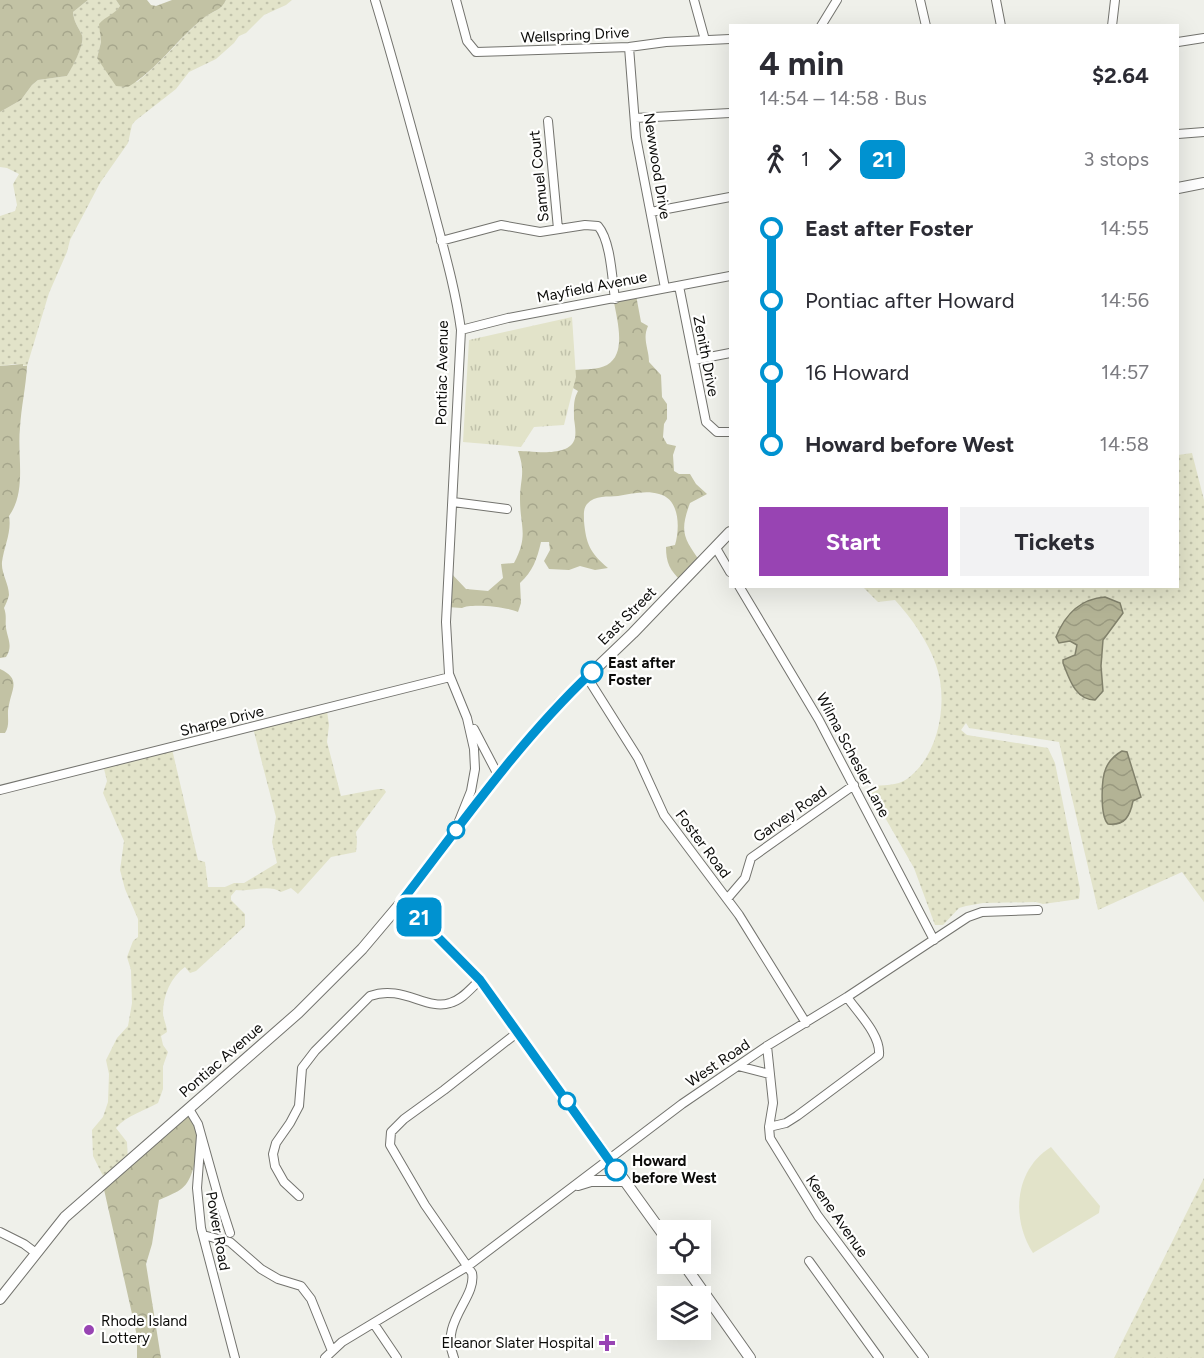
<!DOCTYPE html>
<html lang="en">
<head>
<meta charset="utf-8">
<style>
	body { margin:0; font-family:Figtree,sans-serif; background:#f2f2f3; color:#2b2b33; height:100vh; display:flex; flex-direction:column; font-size:22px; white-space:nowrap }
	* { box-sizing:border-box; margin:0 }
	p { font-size:20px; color:#7c7c81 }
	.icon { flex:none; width:33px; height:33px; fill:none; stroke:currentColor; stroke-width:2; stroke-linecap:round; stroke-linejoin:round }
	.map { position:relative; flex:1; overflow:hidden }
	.side { position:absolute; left:729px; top:24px; width:450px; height:564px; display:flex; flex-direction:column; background:#fff; border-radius:0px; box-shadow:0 6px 24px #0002 }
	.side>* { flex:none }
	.badge { padding:0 12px; border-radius:9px; font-size:21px; line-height:39px }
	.buttons { position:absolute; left:657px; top:1220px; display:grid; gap:12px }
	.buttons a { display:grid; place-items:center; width:54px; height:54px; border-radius:0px; background:#fff; box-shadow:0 6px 24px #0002; font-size:30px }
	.map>.badge { position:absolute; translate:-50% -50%; box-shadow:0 0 0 3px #fff }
	.legs { display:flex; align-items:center; gap:9px; height:66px; padding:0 30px; font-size:20px }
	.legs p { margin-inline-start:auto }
	.overview { display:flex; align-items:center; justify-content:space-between; height:102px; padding:0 30px }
	h1 { font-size:33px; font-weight:700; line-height:45px }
	.cta { display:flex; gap:12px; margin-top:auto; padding:12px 30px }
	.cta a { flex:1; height:69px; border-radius:0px; background:#9844b3; color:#fff; font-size:24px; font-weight:700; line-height:69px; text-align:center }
	.cta a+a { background:#f2f2f3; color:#2b2b33 }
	ul { padding:0 30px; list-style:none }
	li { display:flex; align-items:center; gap:21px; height:72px; font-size:22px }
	li i { display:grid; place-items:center; width:9px; height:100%; margin:0 8px; background:currentColor }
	li i::after { content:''; width:15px; height:15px; margin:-8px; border:4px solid; border-radius:50%; background:#fff }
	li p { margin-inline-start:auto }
	li:first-child i { background:linear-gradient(#0000 50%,currentColor 0) }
	li:last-child i { background:linear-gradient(currentColor 50%,#0000 0) }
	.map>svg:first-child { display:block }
	.grass { fill:url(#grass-dots) }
	.forest { fill:url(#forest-crowns) }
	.park { fill:url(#park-tufts) }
	.pitch { fill:#e2e3c9 }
	.water { fill:url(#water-waves); stroke:#81816b; stroke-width:1.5 }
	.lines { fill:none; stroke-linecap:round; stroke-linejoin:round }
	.street-casing { stroke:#73736e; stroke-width:10 }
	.secondary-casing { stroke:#73736e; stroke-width:12 }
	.street { stroke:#fff; stroke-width:8 }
	.secondary { stroke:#fff; stroke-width:10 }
	.line-1-casing { stroke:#fff; stroke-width:14 }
	.line-1 { stroke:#0092d0; stroke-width:9 }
	.stop-1-dot { fill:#fff; stroke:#0092d0; stroke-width:3 }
	.poi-dot { fill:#9844b3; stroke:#fffffe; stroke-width:2 }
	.labels { text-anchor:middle; stroke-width:4.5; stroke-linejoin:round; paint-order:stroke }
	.street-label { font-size:15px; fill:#0c0c0a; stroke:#fffffe }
	.stop-label { font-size:15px; font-weight:bold; fill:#0c0c0a; stroke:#fffffe; text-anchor:start }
	.poi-label { font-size:15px; fill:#0c0c0a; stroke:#fffffe; text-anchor:start }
</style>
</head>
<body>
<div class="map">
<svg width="1204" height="1358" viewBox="0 0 1204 1358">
	<defs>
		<pattern id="grass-dots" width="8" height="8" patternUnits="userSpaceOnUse" patternTransform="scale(1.5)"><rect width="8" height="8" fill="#e2e3c9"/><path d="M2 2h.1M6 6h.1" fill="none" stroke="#c1c2ab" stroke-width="1.8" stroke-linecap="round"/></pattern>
		<pattern id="forest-crowns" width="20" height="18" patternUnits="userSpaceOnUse" patternTransform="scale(1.5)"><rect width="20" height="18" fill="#c2c2a4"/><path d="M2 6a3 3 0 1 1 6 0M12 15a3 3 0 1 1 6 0" fill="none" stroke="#a6a68c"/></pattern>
		<pattern id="park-tufts" width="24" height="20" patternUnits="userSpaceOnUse" patternTransform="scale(1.5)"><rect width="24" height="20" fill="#e2e3c9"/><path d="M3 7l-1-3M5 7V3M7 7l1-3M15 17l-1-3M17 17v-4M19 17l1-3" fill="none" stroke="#c1c2ab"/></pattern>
		<pattern id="water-waves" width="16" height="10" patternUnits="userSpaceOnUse" patternTransform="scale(1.5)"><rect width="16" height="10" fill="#b3b395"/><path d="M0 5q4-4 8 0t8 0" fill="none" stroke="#99997f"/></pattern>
	</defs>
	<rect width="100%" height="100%" fill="#eff0ea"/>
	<!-- grass -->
	<path class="grass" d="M88,0H116L120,6L115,13L110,16L100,32L101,42L97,58L104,66L137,82C161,63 179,40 201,20C210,12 221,11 226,0H292L286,5L264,15L246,33L239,36L234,43L216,59L189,72L176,89L135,121L132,125L128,143L100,183L70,240L67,252L49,293L27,366L15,364L0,366V216L15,211L17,205L13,184L19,174L7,168L0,167V112L21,100L32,85L38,80L67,76C72,67 85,44 82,35C78,26 74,23 73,12Z
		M1192,453L1204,500V902L1182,872L1098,910L1059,742L969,728L966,723L961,730L967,735L1048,748L1055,763L1080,889L1079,899L1043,904L1036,902L983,903L966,906L959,908L943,925H935L914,868L872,795L871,786C883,785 897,786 907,779C939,756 949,701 936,665C928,641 912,619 895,600L878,602L863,587L1178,586V455Z
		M327,711L329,725L327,742L341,796L378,789H384L386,792L356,832L357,842L356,852L331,857L298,894L291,888L281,892C269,884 250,892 236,890L231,896V900L245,914V926L196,971L190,973L185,967C171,977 163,995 163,1013C163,1019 167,1025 167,1032L161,1036L163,1045L168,1052L163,1066V1089L158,1103C144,1111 127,1115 116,1128L127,1142L128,1162L105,1180L93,1156L92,1130L103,1117L108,1102L109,1074L106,1060L117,1038L128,1026L132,1003L131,970L127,957L133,941L138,937V919L125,889L120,870L124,841L103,793L107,781L103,765L172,749L198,860L205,862L208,887H225L234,883H244L277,863L272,842L276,817L253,728Z
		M1204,1178V1358H1114Z"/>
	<!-- forest -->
	<path class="forest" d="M0,0H88L73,12C74,23 78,26 82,35C85,44 72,68 67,76L38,80L32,85L21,100L0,112Z
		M116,0H147L151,5L156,6L172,0H226C222,10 213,11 205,17C177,39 158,69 128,87L116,86L97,58L101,42L99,24C106,16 114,15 120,6Z
		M636,295L641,322L648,326C642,339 649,349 649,362L661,375L662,397L667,404V419L664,424L663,437L667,444L676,446L673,455L674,471L679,474H690L696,484L707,494L690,503C679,533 684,538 701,563L681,581C670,570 666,563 666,547L675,545C680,528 680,499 659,494C646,490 631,494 618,496C608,497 595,495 587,504C583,509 584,515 584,521C586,544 590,553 608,568L595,570L580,566L569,570L549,569L544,561L550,550L549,542H541C537,559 533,571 520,583L521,603L518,612C508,607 471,603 462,608L447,607L449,571L466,589L488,591L503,578L501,564L514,563C529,535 520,527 520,499C520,479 526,473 518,451C533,451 570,458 575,438C576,432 575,425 574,419C574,408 573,400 578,391L573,388L574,370C585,369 598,370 607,365C627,354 617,320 614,302Z
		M23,364V366H27C26,387 21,407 20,428C17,456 27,491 9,516C12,531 4,547 2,562C1,573 9,584 9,595C8,599 6,604 4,608C7,616 5,621 6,628C8,640 13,646 6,657L0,658V366Z
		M0,669C21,679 12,688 9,705C6,715 11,724 5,733H0Z
		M189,1110L209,1161L194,1166C187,1190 181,1190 159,1200L152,1244L146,1264L161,1358H137V1336L103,1185Z"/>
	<!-- park -->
	<path class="park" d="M572,317L576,377L564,425L534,427L521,447L463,442L469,340Z"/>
	<!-- pitch -->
	<path class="pitch" d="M1051,1147L1100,1206L1099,1213L1033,1253C1011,1219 1014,1170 1051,1147Z"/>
	<!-- water -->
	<path class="water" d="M1105,597L1120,603L1123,613L1103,640L1101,666L1103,691L1095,700C1075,700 1069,678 1063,663V660L1075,655L1077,645L1070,641L1059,643L1056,637C1065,615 1079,599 1105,597Z
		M1122,751L1127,752L1141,797L1133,801C1130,816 1125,826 1108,824C1100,816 1101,779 1106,768C1109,761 1115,755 1122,751Z"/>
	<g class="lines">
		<defs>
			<path id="street" d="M375,0C395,66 413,133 431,200C442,243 455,286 461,330L446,622L449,674L467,718L474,749L475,769L471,791L459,821
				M456,0L467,41L476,52L629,47L666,42L730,39
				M694,0L705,40
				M920,0L926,26
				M996,0L1001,26
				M821,26L837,0
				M1112,26L1115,0
				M1178,42L1204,38
				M629,47L636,137L665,288
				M635,118L730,113
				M548,121L558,229
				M1178,134L1204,132
				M651,212L730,197
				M441,241L501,225L540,232L585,225L598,226C611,241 612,279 615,299
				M679,286L706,422L717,432H730
				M461,330L508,318L730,276
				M694,360L730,353
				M453,502L507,509
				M716,548L730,572
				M739,586L819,720L934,940
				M587,677L638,758L664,815L739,915L806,1023
				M474,729L498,775
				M0,790L450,677
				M727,899L745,878L751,858L854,785
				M767,1046L773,1103L769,1127L770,1138L818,1216L924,1358
				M738,1066L769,1074
				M189,1109L198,1124L219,1199L230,1233
				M769,1127L786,1123L797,1116L879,1055C881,1035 858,1013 847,997
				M201,1135L197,1188L201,1228L235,1358
				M299,1196L284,1182L275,1166L273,1154L276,1143L290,1123L299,1106L302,1068L315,1051L370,996C402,984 427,1011 450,1003C462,1000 471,988 480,980
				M0,1232L24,1244L36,1253
				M203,1235L230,1242L261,1269L278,1279L301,1286L311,1299L332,1351
				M809,1261L879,1358
				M374,1324L397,1358
				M325,1358L342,1342L468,1266L682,1104L767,1046L847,997L968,917L982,912L1038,910
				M454,1358C439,1322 477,1298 472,1273L425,1205L390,1145L391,1132L404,1119L444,1090L518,1032"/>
			<path id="secondary" d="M1178,188L1204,183
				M402,901L480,980L668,1241
				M578,1185L591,1181H624
				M683,1263L750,1358
				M0,1299L65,1217L298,1013L362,949L400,904L498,775L560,703L633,633L730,532"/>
		</defs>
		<!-- street casing -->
		<use href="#street" class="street-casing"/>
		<!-- secondary casing -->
		<use href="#secondary" class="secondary-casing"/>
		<!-- street -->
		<use href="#street" class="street"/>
		<!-- secondary -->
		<use href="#secondary" class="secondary"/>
	</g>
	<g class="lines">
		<defs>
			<path id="line-1" d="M592,672C520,740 462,823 402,901L480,980L616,1170"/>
		</defs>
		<!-- line-1 casing -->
		<use href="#line-1" class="line-1-casing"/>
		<!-- line-1 -->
		<use href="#line-1" class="line-1"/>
	</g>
	<!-- markers -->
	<g class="stop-1-dot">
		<circle cx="592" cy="672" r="10"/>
		<circle cx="456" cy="830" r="8"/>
		<circle cx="567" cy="1101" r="8"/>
		<circle cx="616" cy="1170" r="10"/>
	</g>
	<g class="poi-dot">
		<circle cx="89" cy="1330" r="6"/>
		<path d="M604 1334h6v6h6v6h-6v6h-6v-6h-6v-6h6z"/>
	</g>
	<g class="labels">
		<!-- street labels -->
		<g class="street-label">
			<text transform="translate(575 35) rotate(-3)" y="5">Wellspring Drive</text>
			<text transform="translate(657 166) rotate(81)" y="5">Newwood Drive</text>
			<text transform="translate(539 176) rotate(-96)" y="5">Samuel Court</text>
			<text transform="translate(592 287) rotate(-11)" y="5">Mayfield Avenue</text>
			<text transform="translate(706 356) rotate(79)" y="5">Zenith Drive</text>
			<text transform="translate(442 373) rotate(-89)" y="5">Pontiac Avenue</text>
			<text transform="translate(627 616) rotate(-45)" y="5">East Street</text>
			<text transform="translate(222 721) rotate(-14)" y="5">Sharpe Drive</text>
			<text transform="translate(853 755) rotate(62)" y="5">Wilma Schesler Lane</text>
			<text transform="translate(790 814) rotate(-35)" y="5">Garvey Road</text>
			<text transform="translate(703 844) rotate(53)" y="5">Foster Road</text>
			<text transform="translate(221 1060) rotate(-41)" y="5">Pontiac Avenue</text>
			<text transform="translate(718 1063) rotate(-34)" y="5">West Road</text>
			<text transform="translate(837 1216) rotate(55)" y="5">Keene Avenue</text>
			<text transform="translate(218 1231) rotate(80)" y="5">Power Road</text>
		</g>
		<!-- stop labels -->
		<g class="stop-label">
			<text x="608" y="668">East after<tspan x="608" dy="17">Foster</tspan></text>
			<text x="632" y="1166">Howard<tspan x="632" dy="17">before West</tspan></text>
		</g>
		<!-- poi labels -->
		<g class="poi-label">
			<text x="101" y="1326">Rhode Island<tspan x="101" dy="17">Lottery</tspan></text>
			<text x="594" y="1348" text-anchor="end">Eleanor Slater Hospital</text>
		</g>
	</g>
</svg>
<div class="buttons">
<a><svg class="icon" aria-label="locate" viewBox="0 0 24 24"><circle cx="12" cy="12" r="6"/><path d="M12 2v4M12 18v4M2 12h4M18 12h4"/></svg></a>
<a><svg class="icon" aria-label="layers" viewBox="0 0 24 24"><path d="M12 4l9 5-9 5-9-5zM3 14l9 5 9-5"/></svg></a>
</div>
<b class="badge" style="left:419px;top:917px;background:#0092d0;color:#fff">21</b>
<section class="side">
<div class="overview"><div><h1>4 min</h1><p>14:54 – 14:58 · Bus</p></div><b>$2.64</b></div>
<div class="legs"><svg class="icon" aria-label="walk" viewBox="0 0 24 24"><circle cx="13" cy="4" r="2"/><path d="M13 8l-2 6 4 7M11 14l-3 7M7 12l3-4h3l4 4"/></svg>1<svg class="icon" aria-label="forward" viewBox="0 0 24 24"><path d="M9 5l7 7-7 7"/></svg><b class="badge" style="background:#0092d0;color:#fff">21</b><p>3 stops</p></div>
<ul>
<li><i style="color:#0092d0"></i><b>East after Foster</b><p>14:55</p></li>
<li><i style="color:#0092d0"></i><span>Pontiac after Howard</span><p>14:56</p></li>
<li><i style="color:#0092d0"></i><span>16 Howard</span><p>14:57</p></li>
<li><i style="color:#0092d0"></i><b>Howard before West</b><p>14:58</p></li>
</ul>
<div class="cta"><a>Start</a><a>Tickets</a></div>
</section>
</div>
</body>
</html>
